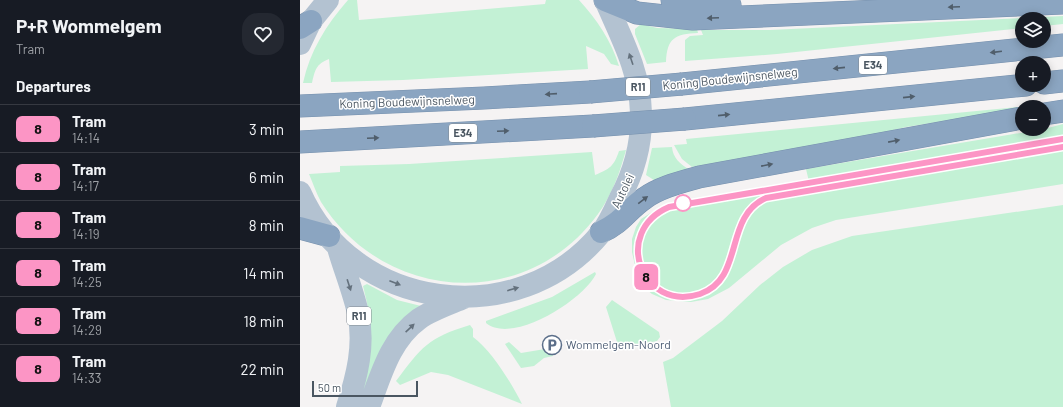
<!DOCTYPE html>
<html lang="en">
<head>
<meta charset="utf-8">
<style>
	body { margin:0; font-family:Barlow,sans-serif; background:#242831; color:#f1f3f6; height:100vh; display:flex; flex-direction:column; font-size:15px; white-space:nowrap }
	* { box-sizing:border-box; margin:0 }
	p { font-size:13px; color:#9ea1a6 }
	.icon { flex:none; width:22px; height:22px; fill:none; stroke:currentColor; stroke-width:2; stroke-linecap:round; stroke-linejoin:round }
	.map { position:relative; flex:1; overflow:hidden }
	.panel { display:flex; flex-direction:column; background:#171b24; width:300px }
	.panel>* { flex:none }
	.badge { padding:0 8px; border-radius:6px; font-size:14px; line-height:26px }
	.buttons { position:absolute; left:715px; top:12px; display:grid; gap:8px }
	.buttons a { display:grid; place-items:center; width:36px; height:36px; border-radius:50%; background:#171b24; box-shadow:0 2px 10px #0003; font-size:20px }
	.scale { position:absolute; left:12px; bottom:10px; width:106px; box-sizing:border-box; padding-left:4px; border:2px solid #4a5661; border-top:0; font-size:11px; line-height:14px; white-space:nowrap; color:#4a5661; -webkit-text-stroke:3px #fff; paint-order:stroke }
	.map>.badge { position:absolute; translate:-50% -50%; box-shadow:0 0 0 2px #fff }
	h2 { padding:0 16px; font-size:15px; line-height:36px }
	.round { display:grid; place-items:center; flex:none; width:42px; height:42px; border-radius:16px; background:#242831 }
	.head { display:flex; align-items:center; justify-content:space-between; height:68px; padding:0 16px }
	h1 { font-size:19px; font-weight:700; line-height:30px }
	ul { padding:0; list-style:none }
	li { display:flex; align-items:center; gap:12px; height:48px; padding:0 16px; border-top:1px solid #363941 }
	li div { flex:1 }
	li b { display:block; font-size:15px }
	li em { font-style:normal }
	li .badge { min-width:44px; font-weight:700; text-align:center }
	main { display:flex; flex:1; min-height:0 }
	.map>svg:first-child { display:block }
	.green { fill:#c3f1d5 }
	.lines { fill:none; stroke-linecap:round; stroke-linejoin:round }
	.motorway-casing { stroke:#7690ad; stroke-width:23 }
	.primary { stroke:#b3c2d1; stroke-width:22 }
	.motorway { stroke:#8ba5c1; stroke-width:22 }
	.tram { stroke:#b5b8bd; stroke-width:1 }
	.motorway-bridge-casing { stroke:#7690ad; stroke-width:23; stroke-linecap:butt }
	.motorway-bridge { stroke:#8ba5c1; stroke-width:22 }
	.oneway { fill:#505e6b }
	.oneway2 { fill:#64717d }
	.line-casing { stroke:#fff; stroke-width:9 }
	.line { stroke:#fc95c5; stroke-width:6 }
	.stop-dot { fill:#fff; stroke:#fc95c5; stroke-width:2 }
	.labels { text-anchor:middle; stroke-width:3; stroke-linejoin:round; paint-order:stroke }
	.shield { fill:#fff; stroke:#808990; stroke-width:1 }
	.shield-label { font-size:11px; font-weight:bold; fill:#4a5661 }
	.street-label { font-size:12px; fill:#4a5661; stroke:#fff }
	.service-label { font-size:12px; fill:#4e5e75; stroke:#fff; text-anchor:start }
</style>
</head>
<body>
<main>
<section class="panel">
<div class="head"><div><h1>P+R Wommelgem</h1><p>Tram</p></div><a class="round"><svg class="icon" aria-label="heart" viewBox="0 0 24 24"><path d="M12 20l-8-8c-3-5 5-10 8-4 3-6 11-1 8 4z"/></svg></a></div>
<h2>Departures</h2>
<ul>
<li><span class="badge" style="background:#fc95c5;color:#111">8</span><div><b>Tram</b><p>14:14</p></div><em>3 min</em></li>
<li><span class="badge" style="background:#fc95c5;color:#111">8</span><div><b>Tram</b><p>14:17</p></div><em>6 min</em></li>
<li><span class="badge" style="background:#fc95c5;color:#111">8</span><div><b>Tram</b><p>14:19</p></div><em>8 min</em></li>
<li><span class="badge" style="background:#fc95c5;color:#111">8</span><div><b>Tram</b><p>14:25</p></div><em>14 min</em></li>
<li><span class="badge" style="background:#fc95c5;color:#111">8</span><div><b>Tram</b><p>14:29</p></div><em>18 min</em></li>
<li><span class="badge" style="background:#fc95c5;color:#111">8</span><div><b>Tram</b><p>14:33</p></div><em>22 min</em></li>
</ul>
</section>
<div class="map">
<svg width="763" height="407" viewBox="0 0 763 407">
	<rect width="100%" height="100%" fill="#f5f3f3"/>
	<!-- green -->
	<path class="green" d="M48,0H57L59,20L245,4L246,0H279C297,20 311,40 319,66L311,64L304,54L286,46L288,69L103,80L31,82L29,59C16,64 15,70 12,83H3C10,51 26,25 48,0Z
		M763,16V24L744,26V19H722V28L477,54L385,61V40L390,36L403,35L401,30H470Z
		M341,24L357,28L397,29L398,33C375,34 367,38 366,62L347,64L335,34V29Z
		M760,103L736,107H722V109L606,127L558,139L392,167L382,159L374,145L387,144L386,139Z
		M763,124V184L536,220L512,228L481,245L429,288L408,299L391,302L366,300L352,294L339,283L332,252V239L336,227L341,219L357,209L386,207L510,186L506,169L744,129Z
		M372,147C373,158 380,164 390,170L357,182L346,175L352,148Z
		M326,150C320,172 312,195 298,214C227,312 85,303 21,202C16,193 13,183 9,174L40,172V166L109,164L292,152L295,175C310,169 314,166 319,151Z
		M763,205V407H371L363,362L373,358L422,321L460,285L483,267L512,250L552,236Z
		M295,272L296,274C283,300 213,345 186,323V321L252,297Z
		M67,284L97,300L125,307L63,407C59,378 68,354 69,326C70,312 66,299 63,286Z
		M312,300L359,332L360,337L357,341L327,347L317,342L306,307Z
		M170,325L173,329V337C192,351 212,384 222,404L148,375L131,372L100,385L96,381C122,347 127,338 170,325Z
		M209,342L221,353L251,348L253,356L244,358L234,366L221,368L205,344Z"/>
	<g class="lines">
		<defs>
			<path id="motorway" d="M305,0L337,13L393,19L763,3
				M372,0L384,3H425L430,5
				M0,28L11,21
				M744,83L763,81
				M382,84L763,45
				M0,106L184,98L290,92
				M744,114L763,111
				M385,119L726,85
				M0,142L293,126
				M0,228L29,236
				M301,232C322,223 328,209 345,198C360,187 382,182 399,177L722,118"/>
		</defs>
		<!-- motorway casing -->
		<use href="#motorway" class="motorway-casing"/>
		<!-- primary -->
		<path class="primary" d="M0,44L11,21L28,0
			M0,192C52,311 218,334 301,233C309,223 315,209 320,198C334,172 342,143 341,113C340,71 321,37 305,0
			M38,248C44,269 53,291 58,313C65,345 57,376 47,407
			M69,407C81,375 90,340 119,319C132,310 150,304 164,298"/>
		<!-- motorway -->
		<use href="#motorway" class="motorway"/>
		<!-- tram -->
		<path class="tram" d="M763,139L369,207C311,232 342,313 400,294C445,279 423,217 466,198L763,147"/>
		<defs>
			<path id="motorway-bridge" d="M290,92L382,84
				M293,126L385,119"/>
		</defs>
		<!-- motorway-bridge casing -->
		<use href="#motorway-bridge" class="motorway-bridge-casing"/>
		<!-- motorway-bridge -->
		<use href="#motorway-bridge" class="motorway-bridge"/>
	</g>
	<!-- one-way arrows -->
	<defs><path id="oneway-solid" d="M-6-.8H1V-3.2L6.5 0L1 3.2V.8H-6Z"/></defs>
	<g class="oneway">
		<use href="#oneway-solid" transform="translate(654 7) rotate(177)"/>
		<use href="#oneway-solid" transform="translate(413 18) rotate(178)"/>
		<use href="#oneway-solid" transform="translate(696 52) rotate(173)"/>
		<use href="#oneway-solid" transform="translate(539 68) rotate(174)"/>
		<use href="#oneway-solid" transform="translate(251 94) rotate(176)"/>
		<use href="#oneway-solid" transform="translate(609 97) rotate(-6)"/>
		<use href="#oneway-solid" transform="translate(424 115) rotate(-6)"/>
		<use href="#oneway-solid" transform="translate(203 131) rotate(-3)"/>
		<use href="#oneway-solid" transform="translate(73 138) rotate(-3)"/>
		<use href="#oneway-solid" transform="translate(594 141) rotate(-11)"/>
		<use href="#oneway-solid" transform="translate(467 165) rotate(-11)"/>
		<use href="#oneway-solid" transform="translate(343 200) rotate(-37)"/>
	</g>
	<g class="oneway2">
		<use href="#oneway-solid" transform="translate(331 59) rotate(-109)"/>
		<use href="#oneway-solid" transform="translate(95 283) rotate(21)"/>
		<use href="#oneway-solid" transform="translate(49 285) rotate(72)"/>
		<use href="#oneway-solid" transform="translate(213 289) rotate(-16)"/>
		<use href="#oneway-solid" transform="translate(110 328) rotate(-43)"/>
	</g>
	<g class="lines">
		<defs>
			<path id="line" d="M763,139L369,207C311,232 342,313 400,294C445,279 423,217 466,198L763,147"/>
		</defs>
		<!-- line casing -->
		<use href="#line" class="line-casing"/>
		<!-- line -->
		<use href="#line" class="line"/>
	</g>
	<!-- icons -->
	<defs>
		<symbol id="parking-ring" viewBox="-11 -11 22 22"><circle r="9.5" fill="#fff" stroke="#5c6f8a" stroke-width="1.5"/><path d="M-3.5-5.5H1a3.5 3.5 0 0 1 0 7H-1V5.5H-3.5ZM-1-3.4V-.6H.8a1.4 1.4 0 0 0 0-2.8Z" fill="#5c6f8a"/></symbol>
	</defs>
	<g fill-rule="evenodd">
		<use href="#parking-ring" x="241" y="334" width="22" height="22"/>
	</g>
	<!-- markers -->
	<circle class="stop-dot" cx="383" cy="203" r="8"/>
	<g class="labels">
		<!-- shield labels -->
		<g class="shield">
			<rect x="559" y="56" width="28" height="18" rx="3"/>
			<rect x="326" y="78" width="24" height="18" rx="3"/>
			<rect x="149" y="124" width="28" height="18" rx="3"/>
			<rect x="47" y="307" width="24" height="18" rx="3"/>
		</g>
		<g class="shield-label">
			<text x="573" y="69">E34</text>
			<text x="338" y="91">R11</text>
			<text x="163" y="137">E34</text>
			<text x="59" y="320">R11</text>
		</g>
		<!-- street labels -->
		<g class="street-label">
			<text transform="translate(430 79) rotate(-6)" y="4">Koning Boudewijnsnelweg</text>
			<text transform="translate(107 102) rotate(-2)" y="4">Koning Boudewijnsnelweg</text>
			<text transform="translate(323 191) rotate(-64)" y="4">Autolei</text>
		</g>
		<!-- service labels -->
		<g class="service-label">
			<text x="266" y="349">Wommelgem-Noord</text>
		</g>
	</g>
</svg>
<div class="buttons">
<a><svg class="icon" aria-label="layers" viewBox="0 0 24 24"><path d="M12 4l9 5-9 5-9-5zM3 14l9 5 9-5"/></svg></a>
<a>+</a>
<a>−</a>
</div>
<div class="scale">50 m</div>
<b class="badge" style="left:346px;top:277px;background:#fc95c5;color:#111">8</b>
</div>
</main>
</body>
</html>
